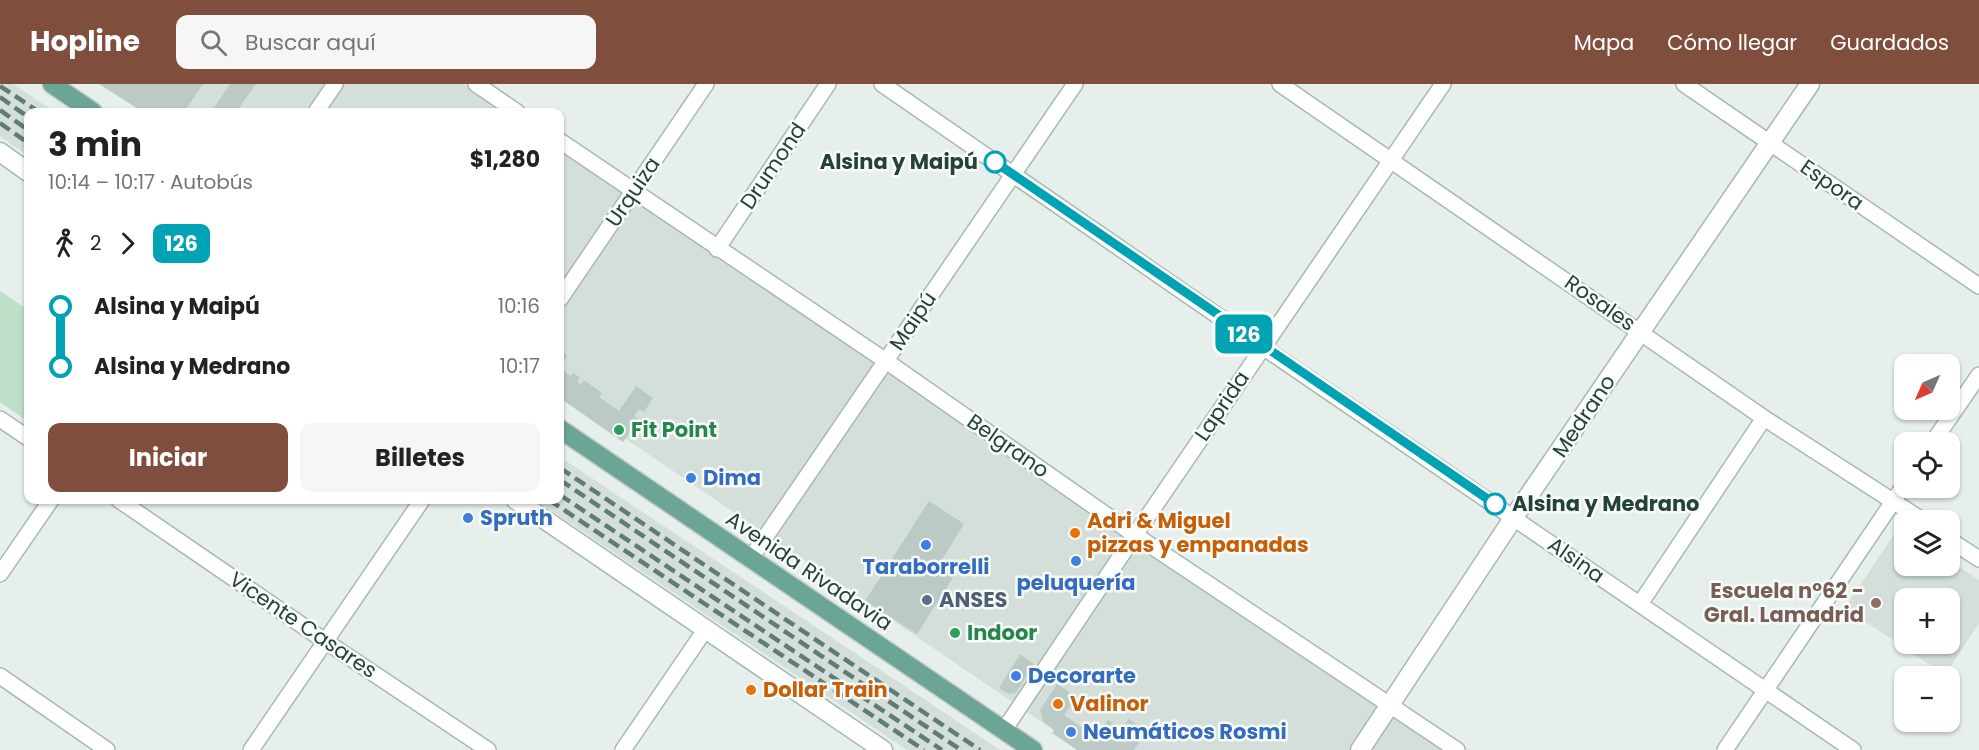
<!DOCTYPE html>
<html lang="es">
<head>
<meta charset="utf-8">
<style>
	body { margin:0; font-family:Poppins,sans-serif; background:#f6f6f6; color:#222; height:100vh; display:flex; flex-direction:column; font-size:22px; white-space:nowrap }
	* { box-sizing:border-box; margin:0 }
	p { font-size:20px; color:#767676 }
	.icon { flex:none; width:33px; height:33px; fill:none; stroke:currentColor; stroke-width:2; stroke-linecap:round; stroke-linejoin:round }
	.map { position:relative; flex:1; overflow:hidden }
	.sheet { position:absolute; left:24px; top:24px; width:540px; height:396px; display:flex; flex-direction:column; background:#fff; border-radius:12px; box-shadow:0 2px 4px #0004 }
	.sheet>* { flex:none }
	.badge { padding:0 12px; border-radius:9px; font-size:21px; line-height:39px }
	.needle { width:39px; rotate:225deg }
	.buttons { position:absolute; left:1894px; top:270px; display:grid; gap:12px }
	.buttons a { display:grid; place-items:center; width:66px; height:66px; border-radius:12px; background:#fff; box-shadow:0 2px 4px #0004; font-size:30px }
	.map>.badge { position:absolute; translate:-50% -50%; box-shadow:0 0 0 3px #fff }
	.legs { display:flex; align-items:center; gap:9px; height:66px; padding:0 24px; font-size:20px }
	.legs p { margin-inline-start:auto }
	.headline { display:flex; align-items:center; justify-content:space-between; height:102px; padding:0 24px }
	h1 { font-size:33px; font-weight:700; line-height:45px }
	.cta { display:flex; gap:12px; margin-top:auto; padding:12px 24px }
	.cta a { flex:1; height:69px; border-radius:12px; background:#804e3d; color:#fff; font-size:24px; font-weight:700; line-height:69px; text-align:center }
	.cta a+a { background:#f6f6f6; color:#222 }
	ul { padding:0 24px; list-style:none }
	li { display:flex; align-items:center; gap:21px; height:60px; font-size:22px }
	li i { display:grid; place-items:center; width:9px; height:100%; margin:0 8px; background:currentColor }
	li i::after { content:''; width:15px; height:15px; margin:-8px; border:4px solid; border-radius:50%; background:#fff }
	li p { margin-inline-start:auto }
	li:first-child i { background:linear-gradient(#0000 50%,currentColor 0) }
	li:last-child i { background:linear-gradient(currentColor 50%,#0000 0) }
	header { display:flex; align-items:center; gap:36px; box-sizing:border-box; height:84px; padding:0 30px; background:#804e3d; color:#fff }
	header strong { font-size:28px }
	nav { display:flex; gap:33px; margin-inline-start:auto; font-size:21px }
	.search { width:420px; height:54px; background:#f6f6f6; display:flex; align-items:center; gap:15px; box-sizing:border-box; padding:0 21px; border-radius:12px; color:#767676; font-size:22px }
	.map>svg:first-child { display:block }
	.built { fill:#d4dfda; fill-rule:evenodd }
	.green { fill:#bfe0c8 }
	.building { fill:#bbcac4 }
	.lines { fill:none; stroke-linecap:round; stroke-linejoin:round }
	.minor-casing { stroke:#a8b8b2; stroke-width:18 }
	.tertiary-casing { stroke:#a8b8b2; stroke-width:21 }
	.secondary-casing { stroke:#a4bbb3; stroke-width:21 }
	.primary-casing { stroke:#c2cac8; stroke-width:21 }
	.minor { stroke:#fff; stroke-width:15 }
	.tertiary { stroke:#fff; stroke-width:18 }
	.secondary { stroke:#fff; stroke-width:18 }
	.primary { stroke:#6aa596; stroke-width:18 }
	.rail { stroke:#5f7d75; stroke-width:4.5; stroke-dasharray:12 6; stroke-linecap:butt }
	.line-1-casing { stroke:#fff; stroke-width:14 }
	.line-1 { stroke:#00a3b4; stroke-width:9 }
	.stop-1-dot { fill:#fff; stroke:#00a3b4; stroke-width:3 }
	.leisure-dot { fill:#2e9e5b; stroke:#f7fbf9; stroke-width:2 }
	.shop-dot { fill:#3f7fe0; stroke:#f7fbf9; stroke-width:2 }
	.food-dot { fill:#e8710a; stroke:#f7fbf9; stroke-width:2 }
	.service-dot { fill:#5c6f8a; stroke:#f7fbf9; stroke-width:2 }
	.education-dot { fill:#8d6e63; stroke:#f7fbf9; stroke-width:2 }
	.labels { text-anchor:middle; stroke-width:5; stroke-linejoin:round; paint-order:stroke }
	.stop-label { font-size:21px; font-weight:bold; fill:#24423a; stroke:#f7fbf9; text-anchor:end }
	.street-label { font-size:21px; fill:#24423a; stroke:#f7fbf9 }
	.leisure-label { font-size:21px; font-weight:bold; fill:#27864d; stroke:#f7fbf9; text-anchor:start }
	.shop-label { font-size:21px; font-weight:bold; fill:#366cbe; stroke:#f7fbf9; text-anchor:start }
	.food-label { font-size:21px; font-weight:bold; fill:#c56008; stroke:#f7fbf9; text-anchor:start }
	.education-label { font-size:21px; font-weight:bold; fill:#785e54; stroke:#f7fbf9; text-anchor:end }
	.service-label { font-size:21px; font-weight:bold; fill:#4e5e75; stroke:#f7fbf9; text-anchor:start }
</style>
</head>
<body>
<header>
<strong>Hopline</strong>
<div class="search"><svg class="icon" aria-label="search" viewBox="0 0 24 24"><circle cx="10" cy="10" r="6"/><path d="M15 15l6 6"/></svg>Buscar aquí</div>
<nav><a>Mapa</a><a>Cómo llegar</a><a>Guardados</a></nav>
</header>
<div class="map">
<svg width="1979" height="666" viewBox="0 0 1979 666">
	<rect width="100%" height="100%" fill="#e6efeb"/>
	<!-- built -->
	<path class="built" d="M0,0H13L55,28H28V72L0,52Z
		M103,0H464L506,28H145Z
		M560,65L1448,666H1083L560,310Z
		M560,373L921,613L1000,666H907L536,416H560Z
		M1899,443L1905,447V482H1950V477L1979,496V539L1945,591L1845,524ZM1950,514V560H1905V514Z"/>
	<!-- green -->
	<path class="green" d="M0,207L28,226V338L0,318Z"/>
	<!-- building -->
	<path class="building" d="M99,0H203L184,28H143Z
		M230,0H256L236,28H211Z
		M560,267L567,272L560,283Z
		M560,284L571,292L573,289L580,293L577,298L581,300L584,296L602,309L599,313L619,327L636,302L653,314L644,328L639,325L634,332L639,335L623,358L560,314Z
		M929,417L964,440L938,482L954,492L917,550L865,517Z
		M1020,570L1034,580L1016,609L1009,610L999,604Z
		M1057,600L1076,613L1064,631L1096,653L1108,636L1122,645L1129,635L1147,647L1134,666H1077L1052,649L1054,646L1043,638L1040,626Z"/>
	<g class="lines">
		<defs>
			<path id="minor" d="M476,0L517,28
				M882,0L1263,263L1853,666
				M1280,0L1764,334L1922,436
				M1684,0L1979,202
				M316,28L335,0
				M560,57L886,277L1135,451L1457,666
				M717,165L828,0
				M560,215L706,0
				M0,335L28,354
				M1933,358L1979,291
				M119,416L325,557L488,666
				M1950,456L1979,475
				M751,474L1075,0
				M0,490L51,416
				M1640,520L1764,334
				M0,592L107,666
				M1004,646L1135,451L1443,0
				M251,666L422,416
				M623,666L705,546
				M1725,666L1905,400"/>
			<path id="tertiary" d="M1360,666L1514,433L1810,0"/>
			<path id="secondary" d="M0,68L28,88
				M516,416L883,666"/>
			<path id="primary" d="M52,0L93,28
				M560,345L1033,666"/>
		</defs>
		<!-- minor casing -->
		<use href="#minor" class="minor-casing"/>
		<!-- tertiary casing -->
		<use href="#tertiary" class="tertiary-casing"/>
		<!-- secondary casing -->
		<use href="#secondary" class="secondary-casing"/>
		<!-- primary casing -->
		<use href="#primary" class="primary-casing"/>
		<!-- minor -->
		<use href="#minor" class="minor"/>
		<!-- tertiary -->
		<use href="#tertiary" class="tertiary"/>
		<!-- secondary -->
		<use href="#secondary" class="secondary"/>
		<!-- primary -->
		<use href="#primary" class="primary"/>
		<!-- rail -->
		<path class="rail" d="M0,2L39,28
			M0,13L28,33
			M0,26L28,46
			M0,39L28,59
			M560,384L980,666
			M560,396L961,666
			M560,411L942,666
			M549,416L924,666"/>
	</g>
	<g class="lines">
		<defs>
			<path id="line-1" d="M995,78L1495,420"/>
		</defs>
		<!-- line-1 casing -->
		<use href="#line-1" class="line-1-casing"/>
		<!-- line-1 -->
		<use href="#line-1" class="line-1"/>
	</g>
	<!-- markers -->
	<g class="stop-1-dot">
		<circle cx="995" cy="78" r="10"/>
		<circle cx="1495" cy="420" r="10"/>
	</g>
	<g class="leisure-dot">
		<circle cx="619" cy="346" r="6"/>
		<circle cx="955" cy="549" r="6"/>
	</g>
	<g class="shop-dot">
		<circle cx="691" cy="394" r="6"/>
		<circle cx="468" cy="434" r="6"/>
		<circle cx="926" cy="461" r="6"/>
		<circle cx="1076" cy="477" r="6"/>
		<circle cx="1016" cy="592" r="6"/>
		<circle cx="1071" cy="648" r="6"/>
	</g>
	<g class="food-dot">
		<circle cx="1075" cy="449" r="6"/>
		<circle cx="751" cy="606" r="6"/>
		<circle cx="1058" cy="620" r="6"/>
	</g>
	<circle class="service-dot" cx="927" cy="516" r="6"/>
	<circle class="education-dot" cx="1876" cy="519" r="6"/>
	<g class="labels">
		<!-- stop labels -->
		<g class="stop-label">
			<text x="978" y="85">Alsina y Maipú</text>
			<text x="1512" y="427" text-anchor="start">Alsina y Medrano</text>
		</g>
		<!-- street labels -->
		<g class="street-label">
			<text transform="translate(773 82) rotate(-56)" y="7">Drumond</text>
			<text transform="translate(1832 101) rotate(35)" y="7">Espora</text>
			<text transform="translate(633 108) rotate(-56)" y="7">Urquiza</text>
			<text transform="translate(1600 219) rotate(35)" y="7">Rosales</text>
			<text transform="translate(913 237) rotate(-56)" y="7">Maipú</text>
			<text transform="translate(1222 322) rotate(-56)" y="7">Laprida</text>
			<text transform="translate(1584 332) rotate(-56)" y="7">Medrano</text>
			<text transform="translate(1008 362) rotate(35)" y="7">Belgrano</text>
			<text transform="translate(1576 476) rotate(35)" y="7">Alsina</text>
			<text transform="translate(809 487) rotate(34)" y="7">Avenida Rivadavia</text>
			<text transform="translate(303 541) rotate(34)" y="7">Vicente Casares</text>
		</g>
		<!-- leisure labels -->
		<g class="leisure-label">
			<text x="631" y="353">Fit Point</text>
			<text x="967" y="556">Indoor</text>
		</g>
		<!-- shop labels -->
		<g class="shop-label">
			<text x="703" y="401">Dima</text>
			<text x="480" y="441">Spruth</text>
			<text x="926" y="490" text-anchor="middle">Taraborrelli</text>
			<text x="1076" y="506" text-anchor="middle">peluquería</text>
			<text x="1028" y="599">Decorarte</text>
			<text x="1083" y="655">Neumáticos Rosmi</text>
		</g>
		<!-- food labels -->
		<g class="food-label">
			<text x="1087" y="444">Adri &amp; Miguel<tspan x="1087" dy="24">pizzas y empanadas</tspan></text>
			<text x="763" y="613">Dollar Train</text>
			<text x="1070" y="627">Valinor</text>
		</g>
		<!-- education labels -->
		<g class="education-label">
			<text x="1864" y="514">Escuela n°62 -<tspan x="1864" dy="24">Gral. Lamadrid</tspan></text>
		</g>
		<!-- service labels -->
		<g class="service-label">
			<text x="939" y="523">ANSES</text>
		</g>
	</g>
</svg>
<div class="buttons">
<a><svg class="needle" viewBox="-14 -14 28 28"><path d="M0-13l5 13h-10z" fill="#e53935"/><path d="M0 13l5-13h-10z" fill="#767676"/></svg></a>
<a><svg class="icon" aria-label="locate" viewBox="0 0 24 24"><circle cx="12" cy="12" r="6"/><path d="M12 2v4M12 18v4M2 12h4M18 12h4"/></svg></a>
<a><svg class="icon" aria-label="layers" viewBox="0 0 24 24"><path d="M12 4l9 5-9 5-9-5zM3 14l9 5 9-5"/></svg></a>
<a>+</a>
<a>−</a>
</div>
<b class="badge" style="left:1244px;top:250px;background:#00a3b4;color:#fff">126</b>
<section class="sheet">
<div class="headline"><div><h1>3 min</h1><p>10:14 – 10:17 · Autobús</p></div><b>$1,280</b></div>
<div class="legs"><svg class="icon" aria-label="walk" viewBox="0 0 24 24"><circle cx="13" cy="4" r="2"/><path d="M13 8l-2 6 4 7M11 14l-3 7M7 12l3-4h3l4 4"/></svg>2<svg class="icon" aria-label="forward" viewBox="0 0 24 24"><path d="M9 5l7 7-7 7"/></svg><b class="badge" style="background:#00a3b4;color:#fff">126</b></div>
<ul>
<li><i style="color:#00a3b4"></i><b>Alsina y Maipú</b><p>10:16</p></li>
<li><i style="color:#00a3b4"></i><b>Alsina y Medrano</b><p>10:17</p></li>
</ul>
<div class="cta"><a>Iniciar</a><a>Billetes</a></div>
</section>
</div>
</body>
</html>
